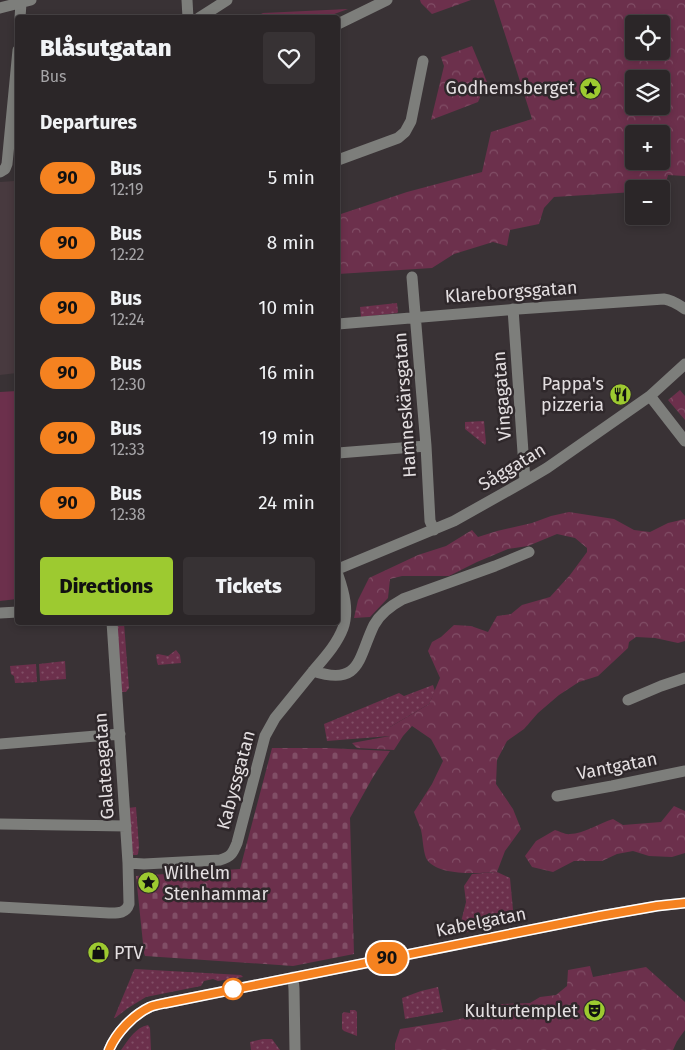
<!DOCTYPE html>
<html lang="en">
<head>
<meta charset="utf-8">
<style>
	body { margin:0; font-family:"Fira Sans",sans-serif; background:#373234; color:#f1f3f6; height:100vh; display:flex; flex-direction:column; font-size:19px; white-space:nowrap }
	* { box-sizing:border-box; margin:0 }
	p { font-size:16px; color:#a6a5a8 }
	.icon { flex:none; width:28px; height:28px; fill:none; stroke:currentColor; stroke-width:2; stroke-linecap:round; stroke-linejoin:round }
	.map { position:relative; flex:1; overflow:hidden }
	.sheet { position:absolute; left:15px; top:15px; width:325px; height:610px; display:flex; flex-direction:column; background:#2b2628; border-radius:5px; box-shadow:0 2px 8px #0003,0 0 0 1px #474345 }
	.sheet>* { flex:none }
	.badge { padding:0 10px; border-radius:16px; font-size:18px; line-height:32px }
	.fabs { position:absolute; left:625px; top:15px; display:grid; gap:10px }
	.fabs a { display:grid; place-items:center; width:45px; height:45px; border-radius:5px; background:#2b2628; box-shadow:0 2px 8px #0003,0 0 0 1px #474345; font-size:25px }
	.map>.badge { position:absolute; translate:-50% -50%; box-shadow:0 0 0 2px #fff }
	h2 { padding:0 25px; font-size:19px; line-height:45px }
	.round { display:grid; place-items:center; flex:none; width:52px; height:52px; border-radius:5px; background:#373234 }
	.summary { display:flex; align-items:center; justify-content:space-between; height:85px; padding:0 25px }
	h1 { font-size:24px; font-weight:800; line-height:38px }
	.cta { display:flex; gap:10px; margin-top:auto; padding:10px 25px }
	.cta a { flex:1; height:58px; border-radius:5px; background:#9dca30; color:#111; font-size:20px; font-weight:800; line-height:58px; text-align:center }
	.cta a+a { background:#373234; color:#f1f3f6 }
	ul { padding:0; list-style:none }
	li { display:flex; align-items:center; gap:15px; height:65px; padding:0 25px }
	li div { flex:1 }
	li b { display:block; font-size:19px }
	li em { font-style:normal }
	li .badge { min-width:55px; font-weight:700; text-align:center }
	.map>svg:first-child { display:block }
	.built { fill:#483a3f }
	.grass { fill:url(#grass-dots) }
	.forest { fill:url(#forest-crowns); fill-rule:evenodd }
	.cemetery { fill:url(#cemetery-stones) }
	.garden { fill:#6c304c }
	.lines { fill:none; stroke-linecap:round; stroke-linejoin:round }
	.minor { stroke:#7d7e7b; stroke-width:11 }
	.line-casing { stroke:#fff; stroke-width:11 }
	.line { stroke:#f58220; stroke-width:8 }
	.stop-dot { fill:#fff; stroke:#f58220; stroke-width:2.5 }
	.labels { text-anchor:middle; stroke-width:5; stroke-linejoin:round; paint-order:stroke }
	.poi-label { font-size:18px; fill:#e4dfe1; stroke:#2f282b; text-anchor:end }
	.street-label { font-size:18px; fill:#e4dfe1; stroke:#2f282b }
</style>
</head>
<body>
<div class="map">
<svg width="685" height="1050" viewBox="0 0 685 1050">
	<defs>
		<pattern id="grass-dots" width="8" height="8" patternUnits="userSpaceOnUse" patternTransform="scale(1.25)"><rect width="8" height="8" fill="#6c304c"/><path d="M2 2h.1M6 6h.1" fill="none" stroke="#814e66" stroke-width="1.8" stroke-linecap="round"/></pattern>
		<pattern id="forest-crowns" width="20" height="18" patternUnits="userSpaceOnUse" patternTransform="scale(1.25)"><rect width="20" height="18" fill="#6c304c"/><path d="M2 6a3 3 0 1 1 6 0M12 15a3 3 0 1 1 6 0" fill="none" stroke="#814e66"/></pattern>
		<pattern id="cemetery-stones" width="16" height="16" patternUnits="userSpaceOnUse" patternTransform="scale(1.25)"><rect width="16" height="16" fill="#6c304c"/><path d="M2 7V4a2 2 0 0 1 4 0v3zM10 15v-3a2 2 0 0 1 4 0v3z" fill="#814e66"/></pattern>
	</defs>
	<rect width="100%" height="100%" fill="#393235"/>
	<!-- built -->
	<path class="built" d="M14,181L15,194H18L17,373L0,375V182Z"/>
	<!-- grass -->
	<path class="grass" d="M397,303L398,312L397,313L361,317L360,307Z
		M484,421L486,443L485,445L465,429V422Z
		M116,623H124L129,688L126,692H122Z
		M176,650L180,655L181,663L158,665L157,662L156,655L158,654L168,656Z
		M65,661L66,679L40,681L39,664Z
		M36,664L37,682L15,683L14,676L11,674L10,666Z
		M433,685L435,691L429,704L390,727V736L327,741L324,724L399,693L404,696Z
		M136,807L139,847L138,854L137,855H133L128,808Z
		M497,872L510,878L513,910L506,924L458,934L466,902L464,886L472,874Z
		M135,969L241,975L243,977L218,981L213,979L204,981L201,986L146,997L128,1008L115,1018H114L134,970Z
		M438,987L443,1012L405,1019L402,998L421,991Z
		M350,1010H355L357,1012V1036L344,1031L342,1029V1014L344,1012L350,1013Z
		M148,1025L150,1028L151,1050H121C128,1040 136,1027 148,1025Z
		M263,1039H272L280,1050H251L250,1042Z"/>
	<!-- forest -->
	<path class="forest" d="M420,0H471L432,14L421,3Z
		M494,0H685V176L668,175L664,190H661V189H634V192L554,197L544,208L539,224L510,230L507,246L493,242L454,254L432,268L338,274V215L407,192L482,172L491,132L532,119ZM634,24H661V51H634ZM634,79H661V106H634ZM634,134H661V161H634Z
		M348,9L326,17H255L263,13Z
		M472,46L487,82L478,102L431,120L444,66L441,57Z
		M680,390L685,396V420L668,400Z
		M569,512L614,519L634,530L650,532L668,523L685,519V641L678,643L655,638L636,637L629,642L628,648L598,676L579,682L559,695L538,713L524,729L507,741L497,760L496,784L513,809L521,829L505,851L497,872C480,873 436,877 426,858C423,850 423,839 421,830C419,824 416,818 414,812L432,784L443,761L431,739L412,726L403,736L394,750L357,748L352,743L390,736V727L429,704L440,678L428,651L432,642L441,637L454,625L471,626L488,632L497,616L511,614L522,605L550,597L570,575L587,552V548L575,538L557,534L528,546L508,549L477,562L449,576H402L390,579L388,598L370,617L354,618L358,600L369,578L418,555L446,546L472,530L478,537L497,531L532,523L551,516Z
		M674,806L685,811V853L672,857L649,856L633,851L617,854L602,861H574L553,872L532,867L525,856L536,841L555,830C559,831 566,835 570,834C583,834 600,823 613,819L623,825L661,822Z
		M590,966L593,977L646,967L685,1002V1030L677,1041L673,1050H395V1044L400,1029L450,1021L478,1015L502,1004L530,1003L540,997L556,995L567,986L568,970Z"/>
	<!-- cemetery -->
	<path class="cemetery" d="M272,748H327L390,751L373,777L350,818L354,954L293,966L145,956L144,953L136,876L240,869Z"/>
	<!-- garden -->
	<path class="garden" d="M17,391V599L0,601V392Z"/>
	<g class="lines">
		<!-- minor -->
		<path class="minor" d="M20,0L21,3L20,18
			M187,0L188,18
			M0,8L31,0
			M199,18L227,0
			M338,24L387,0
			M338,160L398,138L405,132L411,121L423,61
			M0,172L5,169L7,164L18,50
			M412,277L426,446L430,521L434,530
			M513,309L525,481
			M338,324L518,309L664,299C672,300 678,304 685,309
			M650,396L685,441
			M338,453L426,446
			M338,569L454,521L525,481L547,468L650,396L685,364
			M0,613L18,612
			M313,671C361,687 358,658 374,625C380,614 392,605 403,599L495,566L529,552
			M628,700L661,686L685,678
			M0,744L120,734
			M557,796L612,786L685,771
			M0,824L126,826
			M128,863L144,864L220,860C231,857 233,853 237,843L265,736L275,718C288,702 301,686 314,670C325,657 337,644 343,628C349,611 344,592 338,575
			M0,907L109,913C117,913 126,914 129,904L128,863L112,622
			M293,977L294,989L295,1050
			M109,1050C116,1033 133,1015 150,1007C155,1005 161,1004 166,1003L600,916L657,906L685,903"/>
	</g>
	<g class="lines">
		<defs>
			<path id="line" d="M109,1050C116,1033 133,1015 150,1007C155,1005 161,1004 166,1003L600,916L657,906L685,903"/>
		</defs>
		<!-- line casing -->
		<use href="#line" class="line-casing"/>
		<!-- line -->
		<use href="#line" class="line"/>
	</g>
	<!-- icons -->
	<defs>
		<symbol id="sight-disc" viewBox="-11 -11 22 22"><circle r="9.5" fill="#9dca30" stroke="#2f282b"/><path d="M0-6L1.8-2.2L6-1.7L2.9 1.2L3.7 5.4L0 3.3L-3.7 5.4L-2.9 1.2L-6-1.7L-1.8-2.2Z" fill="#111"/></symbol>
		<symbol id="restaurant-disc" viewBox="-11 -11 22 22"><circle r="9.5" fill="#9dca30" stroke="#2f282b"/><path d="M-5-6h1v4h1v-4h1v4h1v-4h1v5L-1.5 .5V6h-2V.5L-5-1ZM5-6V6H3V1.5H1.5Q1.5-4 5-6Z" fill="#111"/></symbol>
		<symbol id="shop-disc" viewBox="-11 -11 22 22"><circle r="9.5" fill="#9dca30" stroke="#2f282b"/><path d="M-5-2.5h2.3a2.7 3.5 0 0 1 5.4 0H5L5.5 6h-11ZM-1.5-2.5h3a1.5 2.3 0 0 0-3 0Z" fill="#111"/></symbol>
		<symbol id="theatre-disc" viewBox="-11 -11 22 22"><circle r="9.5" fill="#9dca30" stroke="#2f282b"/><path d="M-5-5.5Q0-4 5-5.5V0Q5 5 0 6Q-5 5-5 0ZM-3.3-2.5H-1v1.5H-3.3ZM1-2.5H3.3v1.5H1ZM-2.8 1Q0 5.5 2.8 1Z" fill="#111"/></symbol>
	</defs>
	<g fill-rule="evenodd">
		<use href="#sight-disc" x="578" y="76" width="25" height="25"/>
		<use href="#restaurant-disc" x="608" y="382" width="25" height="25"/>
		<use href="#sight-disc" x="136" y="870" width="25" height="25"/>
		<use href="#shop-disc" x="86" y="940" width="25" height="25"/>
		<use href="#theatre-disc" x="582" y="998" width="25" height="25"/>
	</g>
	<!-- markers -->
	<circle class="stop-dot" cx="233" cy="989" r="10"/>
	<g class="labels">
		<!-- poi labels -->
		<g class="poi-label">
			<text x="575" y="94">Godhemsberget</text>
			<text x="604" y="390">Pappa's<tspan x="604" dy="21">pizzeria</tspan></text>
			<text x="164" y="879" text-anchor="start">Wilhelm<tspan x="164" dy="21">Stenhammar</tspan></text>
			<text x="114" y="959" text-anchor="start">PTV</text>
			<text x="578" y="1017">Kulturtemplet</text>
		</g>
		<!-- street labels -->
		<g class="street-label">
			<text transform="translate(511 292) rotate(-4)" y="6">Klareborgsgatan</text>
			<text transform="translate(502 396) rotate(-94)" y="6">Vingagatan</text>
			<text transform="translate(405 405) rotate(-94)" y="6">Hamneskärsgatan</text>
			<text transform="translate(512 467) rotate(-31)" y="6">Såggatan</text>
			<text transform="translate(104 766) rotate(-94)" y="6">Galateagatan</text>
			<text transform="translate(617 766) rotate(-11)" y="6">Vantgatan</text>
			<text transform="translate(236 780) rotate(-75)" y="6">Kabyssgatan</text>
			<text transform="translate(481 922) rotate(-11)" y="6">Kabelgatan</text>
		</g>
	</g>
</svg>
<div class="fabs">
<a><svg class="icon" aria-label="locate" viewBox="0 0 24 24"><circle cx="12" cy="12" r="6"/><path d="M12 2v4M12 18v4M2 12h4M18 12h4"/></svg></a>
<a><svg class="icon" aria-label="layers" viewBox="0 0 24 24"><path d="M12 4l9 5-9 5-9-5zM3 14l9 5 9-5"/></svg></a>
<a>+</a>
<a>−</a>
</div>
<b class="badge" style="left:387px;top:958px;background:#f58220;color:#111">90</b>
<section class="sheet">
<div class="summary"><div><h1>Blåsutgatan</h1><p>Bus</p></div><a class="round"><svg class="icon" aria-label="heart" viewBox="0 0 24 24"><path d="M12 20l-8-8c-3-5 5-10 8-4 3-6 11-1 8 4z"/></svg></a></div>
<h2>Departures</h2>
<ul>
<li><span class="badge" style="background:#f58220;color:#111">90</span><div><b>Bus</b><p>12:19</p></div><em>5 min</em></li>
<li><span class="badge" style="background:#f58220;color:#111">90</span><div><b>Bus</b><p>12:22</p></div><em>8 min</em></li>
<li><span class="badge" style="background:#f58220;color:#111">90</span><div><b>Bus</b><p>12:24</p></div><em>10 min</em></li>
<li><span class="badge" style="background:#f58220;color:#111">90</span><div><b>Bus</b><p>12:30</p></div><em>16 min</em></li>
<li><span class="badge" style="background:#f58220;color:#111">90</span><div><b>Bus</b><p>12:33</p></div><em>19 min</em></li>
<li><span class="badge" style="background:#f58220;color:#111">90</span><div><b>Bus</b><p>12:38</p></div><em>24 min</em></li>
</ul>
<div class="cta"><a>Directions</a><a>Tickets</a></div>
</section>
</div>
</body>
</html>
